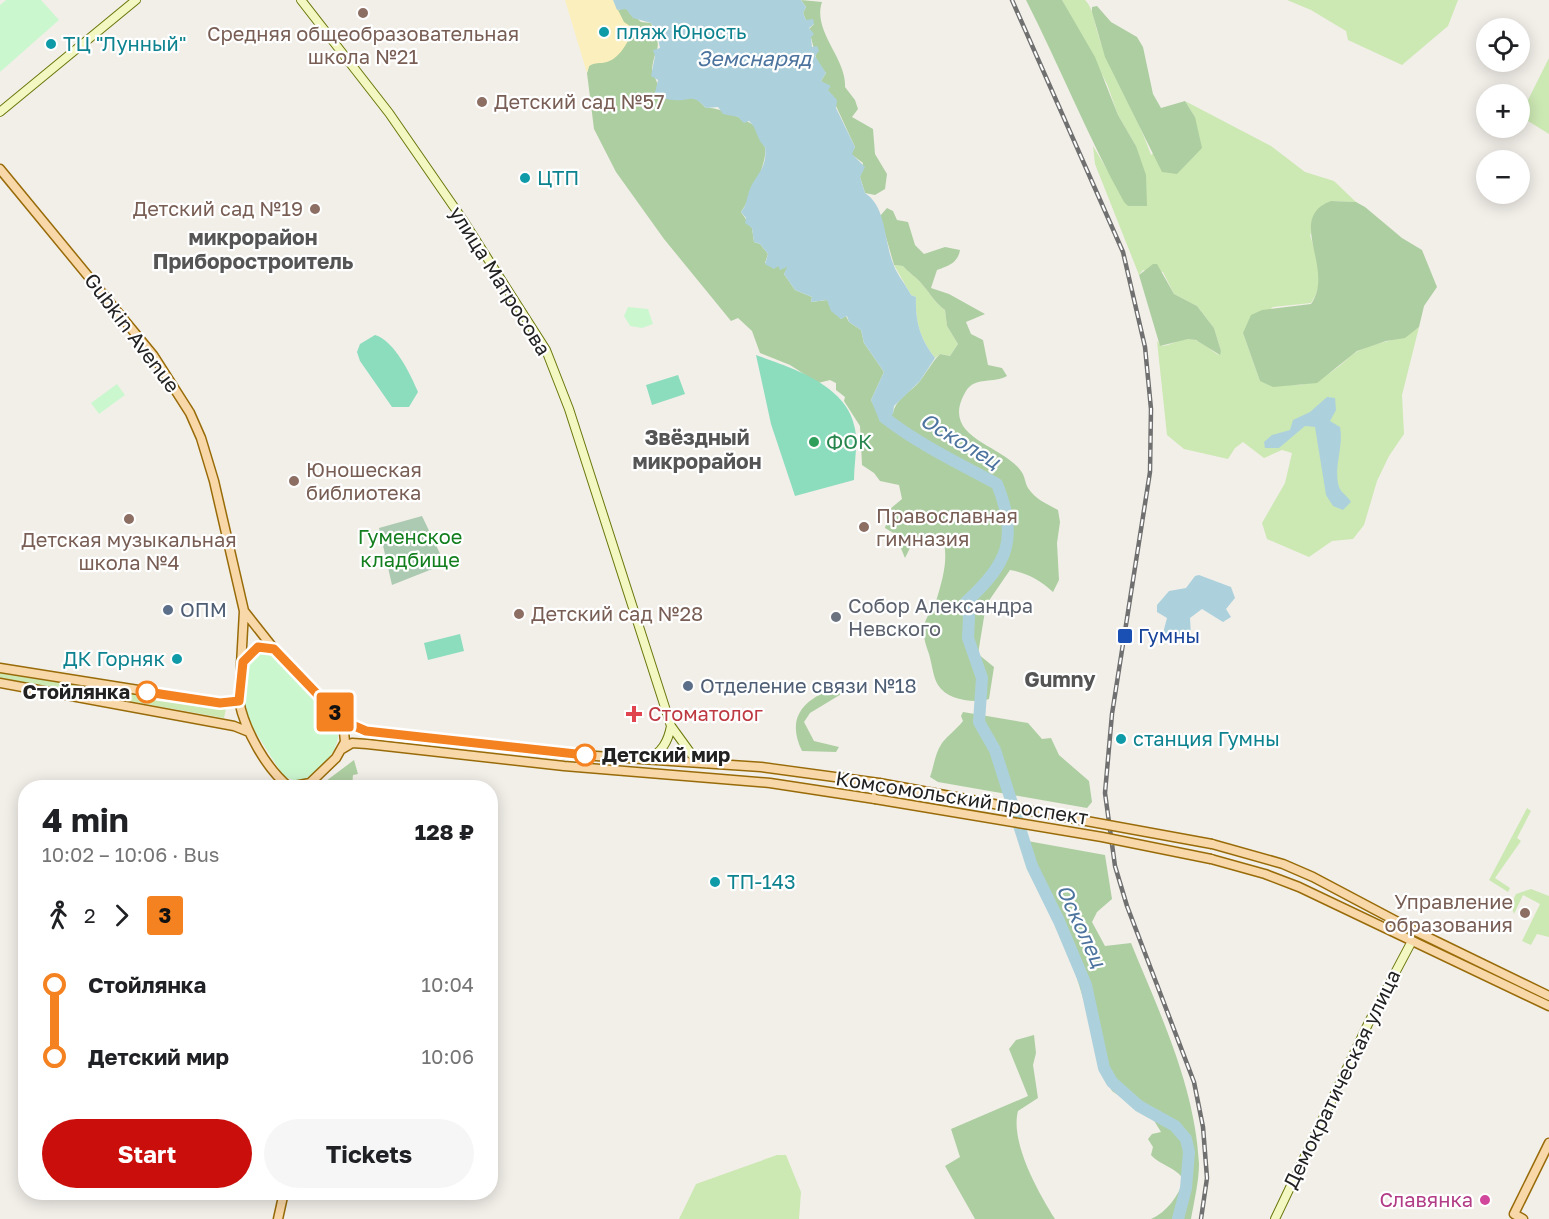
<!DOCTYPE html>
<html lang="en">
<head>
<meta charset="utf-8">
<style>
	body { margin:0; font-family:"Golos Text",sans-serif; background:#f6f6f6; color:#202124; height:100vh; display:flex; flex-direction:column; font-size:22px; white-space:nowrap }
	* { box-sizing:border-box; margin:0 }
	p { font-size:20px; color:#757577 }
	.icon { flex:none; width:33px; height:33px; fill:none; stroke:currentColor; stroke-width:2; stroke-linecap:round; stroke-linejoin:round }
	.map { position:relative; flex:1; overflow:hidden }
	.sheet { position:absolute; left:18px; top:780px; width:480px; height:420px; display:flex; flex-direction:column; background:#fff; border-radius:24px; box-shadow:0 3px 15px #0003 }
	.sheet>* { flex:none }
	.badge { padding:0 12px; border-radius:4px; font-size:21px; line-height:39px }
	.tools { position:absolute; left:1476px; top:18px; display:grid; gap:12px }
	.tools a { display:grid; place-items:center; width:54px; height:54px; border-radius:50%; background:#fff; box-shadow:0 3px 15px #0003; font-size:30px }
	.map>.badge { position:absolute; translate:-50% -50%; box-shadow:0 0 0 3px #fff }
	.legs { display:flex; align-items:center; gap:9px; height:66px; padding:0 24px; font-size:20px }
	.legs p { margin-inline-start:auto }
	.headline { display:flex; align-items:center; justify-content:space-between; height:102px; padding:0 24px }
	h1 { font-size:33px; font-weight:700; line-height:45px }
	.action { display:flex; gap:12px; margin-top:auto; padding:12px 24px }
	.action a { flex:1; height:69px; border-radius:36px; background:#c90e0b; color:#fff; font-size:24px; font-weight:700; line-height:69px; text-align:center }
	.action a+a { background:#f6f6f6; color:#202124 }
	ul { padding:0 24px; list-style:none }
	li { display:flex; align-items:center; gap:21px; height:72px; font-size:22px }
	li i { display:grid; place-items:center; width:9px; height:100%; margin:0 8px; background:currentColor }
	li i::after { content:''; width:15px; height:15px; margin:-8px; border:4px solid; border-radius:50%; background:#fff }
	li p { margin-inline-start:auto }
	li:first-child i { background:linear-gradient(#0000 50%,currentColor 0) }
	li:last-child i { background:linear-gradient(currentColor 50%,#0000 0) }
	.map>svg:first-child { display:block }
	.grass { fill:#cce8b3 }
	.forest { fill:#adcea1 }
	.sand { fill:#fbf0bd }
	.cemetery { fill:#acc9b1 }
	.park { fill:#cbf7cf }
	.pitch { fill:#8cdcbe }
	.water { fill:#add1dc }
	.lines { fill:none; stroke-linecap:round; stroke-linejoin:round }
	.river { stroke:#add1dc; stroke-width:12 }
	.secondary-casing { stroke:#6a770b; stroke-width:10 }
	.primary-casing { stroke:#986b08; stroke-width:11 }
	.secondary { stroke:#f3f7c2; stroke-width:8 }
	.primary { stroke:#f8d7a8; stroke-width:8 }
	.rail-casing { stroke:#707070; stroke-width:4.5 }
	.rail { stroke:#fff; stroke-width:2; stroke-dasharray:7; stroke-linecap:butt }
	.primary-bridge-casing { stroke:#986b08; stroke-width:11; stroke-linecap:butt }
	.primary-bridge { stroke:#f8d7a8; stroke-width:8 }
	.line-1-casing { stroke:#fff; stroke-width:14 }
	.line-1 { stroke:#f58220; stroke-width:9 }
	.education-dot { fill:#8d6e63; stroke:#fff; stroke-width:2 }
	.culture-dot { fill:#0f9aa8; stroke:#fff; stroke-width:2 }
	.leisure-dot { fill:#2e9e5b; stroke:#fff; stroke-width:2 }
	.service-dot { fill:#5c6f8a; stroke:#fff; stroke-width:2 }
	.worship-dot { fill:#6b7280; stroke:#fff; stroke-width:2 }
	.transit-dot { fill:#1a4fb4; stroke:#fff; stroke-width:2 }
	.stop-1-dot { fill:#fff; stroke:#f58220; stroke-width:3 }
	.health-dot { fill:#e0444e; stroke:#fff; stroke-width:2 }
	.hotel-dot { fill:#d1479c; stroke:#fff; stroke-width:2 }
	.labels { text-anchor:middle; stroke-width:4.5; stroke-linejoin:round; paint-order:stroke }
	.culture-label { font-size:20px; fill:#0d838f; stroke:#fff; text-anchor:start }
	.education-label { font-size:20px; fill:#785e54; stroke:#fff; text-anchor:start }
	.street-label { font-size:20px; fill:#222; stroke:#fff }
	.leisure-label { font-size:20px; fill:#27864d; stroke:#fff; text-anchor:start }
	.park-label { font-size:20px; fill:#127e1d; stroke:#fff }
	.worship-label { font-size:20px; fill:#5b616d; stroke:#fff; text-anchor:start }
	.service-label { font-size:20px; fill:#4e5e75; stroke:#fff; text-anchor:start }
	.transit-label { font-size:20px; fill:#164399; stroke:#fff; text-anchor:start }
	.stop-label { font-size:20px; font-weight:bold; fill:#222; stroke:#fff; text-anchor:end }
	.health-label { font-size:20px; fill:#be3a42; stroke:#fff; text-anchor:start }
	.hotel-label { font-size:20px; fill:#b23c85; stroke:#fff; text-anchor:end }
	.water-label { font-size:21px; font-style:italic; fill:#4c749e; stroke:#fff }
	.neighbourhood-label { font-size:21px; font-weight:bold; fill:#555; stroke:#fff }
</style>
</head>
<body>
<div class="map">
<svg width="1549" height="1219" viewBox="0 0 1549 1219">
	<rect width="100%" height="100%" fill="#f2efe9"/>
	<!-- grass -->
	<path class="grass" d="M1062,0H1085C1094,9 1094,22 1098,34C1111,77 1137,113 1151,155L1195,117L1185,101L1271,146L1305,172L1334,181L1356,202L1331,201L1310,235C1317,258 1326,282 1311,303L1273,307L1243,333L1260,381C1296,386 1308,390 1338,367C1345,362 1351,354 1360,350C1380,341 1401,341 1419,327L1402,395L1404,434L1389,456L1377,481L1364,525L1353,539L1332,541L1309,557L1267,539L1262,523L1285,483L1292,453L1282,450L1264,458L1243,442L1235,448L1228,459L1184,449L1167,435L1157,341L1161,346C1170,346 1179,339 1189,339C1200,339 1210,350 1219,355L1221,351L1214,328L1197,306L1174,294L1163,272L1143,270L1139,275L1095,164L1093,146L1128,205L1136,146L1118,115L1107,84Z
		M1287,0H1458L1448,26L1402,65L1348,40L1346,31L1311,10Z
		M1549,58V134L1520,116Z
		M894,265L903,266C909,273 916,277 921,283C930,293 934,302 945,310L947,326L958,344L950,356L940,354L935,358C920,339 915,321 916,297L911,295Z
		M0,672L226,708L224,718L0,678Z
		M1527,808L1531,811L1517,838L1521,841L1495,878L1510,888L1508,892L1489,880Z
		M1531,889L1549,896V937L1537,934L1531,945L1522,941L1540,904L1523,895L1514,914L1511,904L1516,894Z
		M777,1155H786L801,1192L799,1219H679L696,1184Z"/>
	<!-- forest -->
	<path class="forest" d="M801,0L822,2C812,31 847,59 845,87L855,100L858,109L852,117L873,129L875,154L887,174L885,189L875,195L865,193L860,177L863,163L851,154L855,147L830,93L821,81L826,73L817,62L809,29L814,24L806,20L803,13L806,7Z
		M1026,0H1062L1095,57L1118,115L1136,146L1146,175L1147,206H1128L1124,202C1088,137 1060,67 1026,0Z
		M1097,6L1111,22L1137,37L1143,47L1153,94L1161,108L1185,101L1195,117L1202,148L1177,174L1162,172L1105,57L1092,12V7Z
		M626,8L641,22L651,23C664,53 655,43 652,70L658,85L698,100L706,108C715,106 748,120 756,127C756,136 763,140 765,148C768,161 749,201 741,212L752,228L754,242L760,244L768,254L765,263L788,267L784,274L795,290L812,297L811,302L827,300L841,319L846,316L849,322L861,330L864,343L884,372L871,400L876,410L893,414C895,399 911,392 920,381C927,372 932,362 940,354L950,356L958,344L947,326L945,310C934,302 930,293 921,283C916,277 909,273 903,266L894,265L880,216L887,208L893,211L897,220L908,222L915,245L924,254L945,247L960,250C958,263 948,266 937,270L931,288L949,294L985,314L966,322L971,334L983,340L988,365L1002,368L1007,376C994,384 975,376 966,391C938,438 1002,444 1021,471C1025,476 1025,483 1028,488C1035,499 1047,504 1058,510L1060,522L1057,543L1059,580L1053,592C1040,580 1027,573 1010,570L986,605L978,654L994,667L989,699C975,704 947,700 938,685C933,677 932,664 929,654C926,645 923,638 924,627C925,617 934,608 937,598C943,579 950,553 941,535L911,546L905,558L895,534L885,528L890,509L902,499L899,485L880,481L874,473L862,465L860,426L844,401L845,397L836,390V383L830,380L818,383L790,365L760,353L752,331L738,318L731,321L664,239L616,172L594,129L587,73L589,66L595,62H603L631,37L617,10Z
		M1331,201L1356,202L1365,207L1402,238L1422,250L1437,287L1424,306L1419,327L1405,338L1386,341L1357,351L1317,383L1273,387L1260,381L1243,333L1251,315L1262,310L1311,304C1336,269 1285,218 1331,201Z
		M1153,264H1157L1174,294L1197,306L1214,328L1221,351L1220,355L1196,340L1188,339L1160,346L1139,275Z
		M842,686L843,693L810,713L804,722L814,741L839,747L836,752L802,751C784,714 808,696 842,686Z
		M963,712L1028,723L1042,739L1051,738L1059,755L1089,781L1092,802L1087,808L938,782L930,777C934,766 935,753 942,743C948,735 956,730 963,721L961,716Z
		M354,760L358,774L353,775L352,787H318Z
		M1022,840L1105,855L1112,899L1097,912L1092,922L1105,946L1131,943C1160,1014 1195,1086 1199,1164C1199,1181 1194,1202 1191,1219H1151C1167,1212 1178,1196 1184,1180C1176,1167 1161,1166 1151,1155L1153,1147L1148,1139L1152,1134L1161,1132L1153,1119L1112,1091L1102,1071L1090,1021L1076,975L1055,918L1027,865Z
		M1034,1035L1036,1053L1033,1065L1038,1098L1018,1111C1010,1142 1038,1192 1055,1219H975L945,1166L960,1157L951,1129L1028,1096L1009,1049L1016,1040Z"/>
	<!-- sand -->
	<path class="sand" d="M565,0H613L624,22L633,28C630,40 620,58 607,62C600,64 595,62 589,66L587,73Z"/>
	<!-- cemetery -->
	<path class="cemetery" d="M422,516L445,564L392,585L379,528Z"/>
	<!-- park -->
	<path class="park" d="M6,0H41L59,20L0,72V5Z
		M628,307L648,309L653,324L642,328L630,326L624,316Z
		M117,384L125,395L99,414L91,403Z
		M262,651L273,656L336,721C346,747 321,770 300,782L284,777L246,717L244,703L249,665Z"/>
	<!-- pitch -->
	<path class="pitch" d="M375,335C394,340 411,375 418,392L409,407H392L360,361L357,352L360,344Z
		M756,355C792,368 848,385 855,429C858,445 854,464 854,480L795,496L771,424Z
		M678,375L685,394L652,405L646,385Z
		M460,634L464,651L428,660L424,643Z"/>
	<!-- water -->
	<path class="water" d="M613,0H801L806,7L803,13L806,20L813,19L814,24L809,28L814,34L811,37L812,47L817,46L819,51L815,56L826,73L821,81L831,86L828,90L837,100L836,108L855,147L852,154L865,167L860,177L865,193C887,207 884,243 894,266C898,276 906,285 911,295L916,297C915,321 920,339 935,358L920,381L894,406L893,414L887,421L880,422L871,400L884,372L864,343L861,330L849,322L847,316L841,319L831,311L827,300L811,302L812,297L795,290L784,274L787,267L780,270L778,266L774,269L765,264L768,254L760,244L754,242L752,228L745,223L746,218L741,212C746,206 746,202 748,195C753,175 768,171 765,147C756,139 758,129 749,121L744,123L738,117L723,114L718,107L706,108C691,92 691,102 674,100C669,100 665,98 659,98L655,93L658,80L651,76L655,56L653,50L660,48L657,34L651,23L633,18L626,9L617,10Z
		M1327,397L1335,398L1336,410L1330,421L1340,427C1344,447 1333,467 1339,487C1341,493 1348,496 1351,502L1343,510L1333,506L1326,495L1315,427L1305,426L1279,448H1265L1264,442L1272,435L1290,430L1293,420L1310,412Z
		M1199,575L1231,587L1235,598L1226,609L1231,617L1223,622L1202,609L1190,618L1191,636L1185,639L1166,640L1163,633L1167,618L1157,612V605L1169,591L1186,588L1195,576Z"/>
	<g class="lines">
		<!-- river -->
		<path class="river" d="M887,407L885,418C920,445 958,463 997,484C1019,538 1008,564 966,602L969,617L968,638L982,678L979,722L995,750L1032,866L1059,921L1086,985L1104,1068L1112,1082L1139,1106L1175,1126L1186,1139L1189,1152L1186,1188L1178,1219"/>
		<defs>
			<path id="secondary" d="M301,0L389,113L463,220L546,350L569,409L671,726C668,742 662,752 647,760
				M0,112L136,0
				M671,726L692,755L706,763
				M1275,1219L1369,1022L1412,941"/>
			<path id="primary" d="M0,169L153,355L190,413L201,438L214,481L244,611L239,701C245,731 266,768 289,787L310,783L336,758L345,742L343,721L274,649L244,611
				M244,662L258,647L274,649
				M0,668L220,703L239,701
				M0,683L234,726L249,732
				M342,749L352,743L367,744L564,766L770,783L875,799L879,783L761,767L566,754L366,731L343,721
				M1212,844L1283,864L1313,877L1415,931L1549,996
				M1211,859L1265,874L1299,887L1549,1006
				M278,1219L284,1192
				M1523,1219L1514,1214L1549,1143"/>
		</defs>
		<!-- secondary casing -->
		<use href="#secondary" class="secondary-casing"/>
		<!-- primary casing -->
		<use href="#primary" class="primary-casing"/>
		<!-- secondary -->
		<use href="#secondary" class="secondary"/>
		<!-- primary -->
		<use href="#primary" class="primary"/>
		<defs>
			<path id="rail" d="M1012,0L1123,252L1145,347L1151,409L1150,472L1112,714L1105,793L1115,866L1127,906L1194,1082L1203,1127L1207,1178L1201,1219"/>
		</defs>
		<!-- rail casing -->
		<use href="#rail" class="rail-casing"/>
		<!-- rail -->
		<use href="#rail" class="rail"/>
		<defs>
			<path id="primary-bridge" d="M879,783L1212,844
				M875,799L1102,837L1211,859"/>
		</defs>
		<!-- primary-bridge casing -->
		<use href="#primary-bridge" class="primary-bridge-casing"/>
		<!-- primary-bridge -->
		<use href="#primary-bridge" class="primary-bridge"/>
	</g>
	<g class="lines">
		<defs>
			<path id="line-1" d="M147,692L220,703L239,701L243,662L258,647L274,649L343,721L366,731L585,755"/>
		</defs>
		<!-- line-1 casing -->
		<use href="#line-1" class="line-1-casing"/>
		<!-- line-1 -->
		<use href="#line-1" class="line-1"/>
	</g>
	<!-- markers -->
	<g class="education-dot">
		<circle cx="363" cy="13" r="6"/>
		<circle cx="482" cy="102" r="6"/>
		<circle cx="315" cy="209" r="6"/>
		<circle cx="294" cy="481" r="6"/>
		<circle cx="129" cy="519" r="6"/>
		<circle cx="864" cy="527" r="6"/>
		<circle cx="519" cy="614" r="6"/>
		<circle cx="1525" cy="913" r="6"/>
	</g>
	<g class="culture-dot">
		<circle cx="604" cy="32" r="6"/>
		<circle cx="51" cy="44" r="6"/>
		<circle cx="525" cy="178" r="6"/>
		<circle cx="177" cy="659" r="6"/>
		<circle cx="1121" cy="739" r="6"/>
		<circle cx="715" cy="882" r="6"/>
	</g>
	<circle class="leisure-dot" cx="814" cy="442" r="6"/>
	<g class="service-dot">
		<circle cx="168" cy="610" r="6"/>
		<circle cx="688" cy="686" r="6"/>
	</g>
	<circle class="worship-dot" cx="836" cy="617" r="6"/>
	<rect class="transit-dot" x="1117" y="628" width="16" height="16" rx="3"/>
	<g class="stop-1-dot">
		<circle cx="147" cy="692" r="10"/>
		<circle cx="585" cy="755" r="10"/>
	</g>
	<path class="health-dot" d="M631 705h6v6h6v6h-6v6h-6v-6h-6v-6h6z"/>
	<circle class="hotel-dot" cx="1485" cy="1200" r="6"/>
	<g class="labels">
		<!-- culture labels -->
		<g class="culture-label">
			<text x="616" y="39">пляж Юность</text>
			<text x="63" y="51">ТЦ "Лунный"</text>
			<text x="537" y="185">ЦТП</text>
			<text x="165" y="666" text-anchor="end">ДК Горняк</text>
			<text x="1133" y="746">станция Гумны</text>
			<text x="727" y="889">ТП-143</text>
		</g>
		<!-- education labels -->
		<g class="education-label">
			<text x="363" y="41" text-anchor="middle">Средняя общеобразовательная<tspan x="363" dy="23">школа №21</tspan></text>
			<text x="494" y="109">Детский сад №57</text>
			<text x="303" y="216" text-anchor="end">Детский сад №19</text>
			<text x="306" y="477">Юношеская<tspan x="306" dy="23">библиотека</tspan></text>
			<text x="876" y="523">Православная<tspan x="876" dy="23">гимназия</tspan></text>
			<text x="129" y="547" text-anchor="middle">Детская музыкальная<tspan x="129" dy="23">школа №4</tspan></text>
			<text x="531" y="621">Детский сад №28</text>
			<text x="1513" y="909" text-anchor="end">Управление<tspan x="1513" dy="23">образования</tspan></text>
		</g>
		<!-- street labels -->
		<g class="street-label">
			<text transform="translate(500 281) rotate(58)" y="7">улица Матросова</text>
			<text transform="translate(132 333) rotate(53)" y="7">Gubkin Avenue</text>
			<text transform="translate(962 798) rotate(9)" y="7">Комсомольский проспект</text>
			<text transform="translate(1342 1079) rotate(-64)" y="7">Демократическая улица</text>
		</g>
		<!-- leisure labels -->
		<g class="leisure-label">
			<text x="826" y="449">ФОК</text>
		</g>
		<!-- park labels -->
		<g class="park-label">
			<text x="410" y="544">Гуменское<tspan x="410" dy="23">кладбище</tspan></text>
		</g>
		<!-- worship labels -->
		<g class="worship-label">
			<text x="848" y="613">Собор Александра<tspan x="848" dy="23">Невского</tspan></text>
		</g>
		<!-- service labels -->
		<g class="service-label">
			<text x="180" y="617">ОПМ</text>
			<text x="700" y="693">Отделение связи №18</text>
		</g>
		<!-- transit labels -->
		<g class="transit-label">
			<text x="1138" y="643">Гумны</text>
		</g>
		<!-- stop labels -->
		<g class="stop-label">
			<text x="130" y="699">Стойлянка</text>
			<text x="602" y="762" text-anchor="start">Детский мир</text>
		</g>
		<!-- health labels -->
		<g class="health-label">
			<text x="648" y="721">Стоматолог</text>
		</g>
		<!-- hotel labels -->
		<g class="hotel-label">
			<text x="1473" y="1207">Славянка</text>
		</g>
		<!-- water labels -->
		<g class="water-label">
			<text x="754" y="66">Земснаряд</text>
			<text transform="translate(960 441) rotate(31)" y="7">Осколец</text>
			<text transform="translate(1081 926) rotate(65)" y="7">Осколец</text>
		</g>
		<!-- neighbourhood labels -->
		<g class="neighbourhood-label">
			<text x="253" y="245">микрорайон<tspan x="253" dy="24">Приборостроитель</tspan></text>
			<text x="697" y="445">Звёздный<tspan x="697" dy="24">микрорайон</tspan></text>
			<text x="1060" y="687">Gumny</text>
		</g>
	</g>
</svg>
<div class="tools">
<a><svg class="icon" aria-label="locate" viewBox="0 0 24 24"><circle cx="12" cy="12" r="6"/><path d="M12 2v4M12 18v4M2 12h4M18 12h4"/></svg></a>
<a>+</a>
<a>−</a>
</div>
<b class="badge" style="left:335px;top:712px;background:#f58220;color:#111">3</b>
<section class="sheet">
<div class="headline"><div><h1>4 min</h1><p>10:02 – 10:06 · Bus</p></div><b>128 ₽</b></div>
<div class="legs"><svg class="icon" aria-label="walk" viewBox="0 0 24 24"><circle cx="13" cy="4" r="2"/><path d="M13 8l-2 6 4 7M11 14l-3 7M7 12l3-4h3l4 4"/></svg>2<svg class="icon" aria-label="forward" viewBox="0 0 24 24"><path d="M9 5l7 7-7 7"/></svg><b class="badge" style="background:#f58220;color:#111">3</b></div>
<ul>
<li><i style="color:#f58220"></i><b>Стойлянка</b><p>10:04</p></li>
<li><i style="color:#f58220"></i><b>Детский мир</b><p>10:06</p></li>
</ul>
<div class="action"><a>Start</a><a>Tickets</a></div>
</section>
</div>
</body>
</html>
